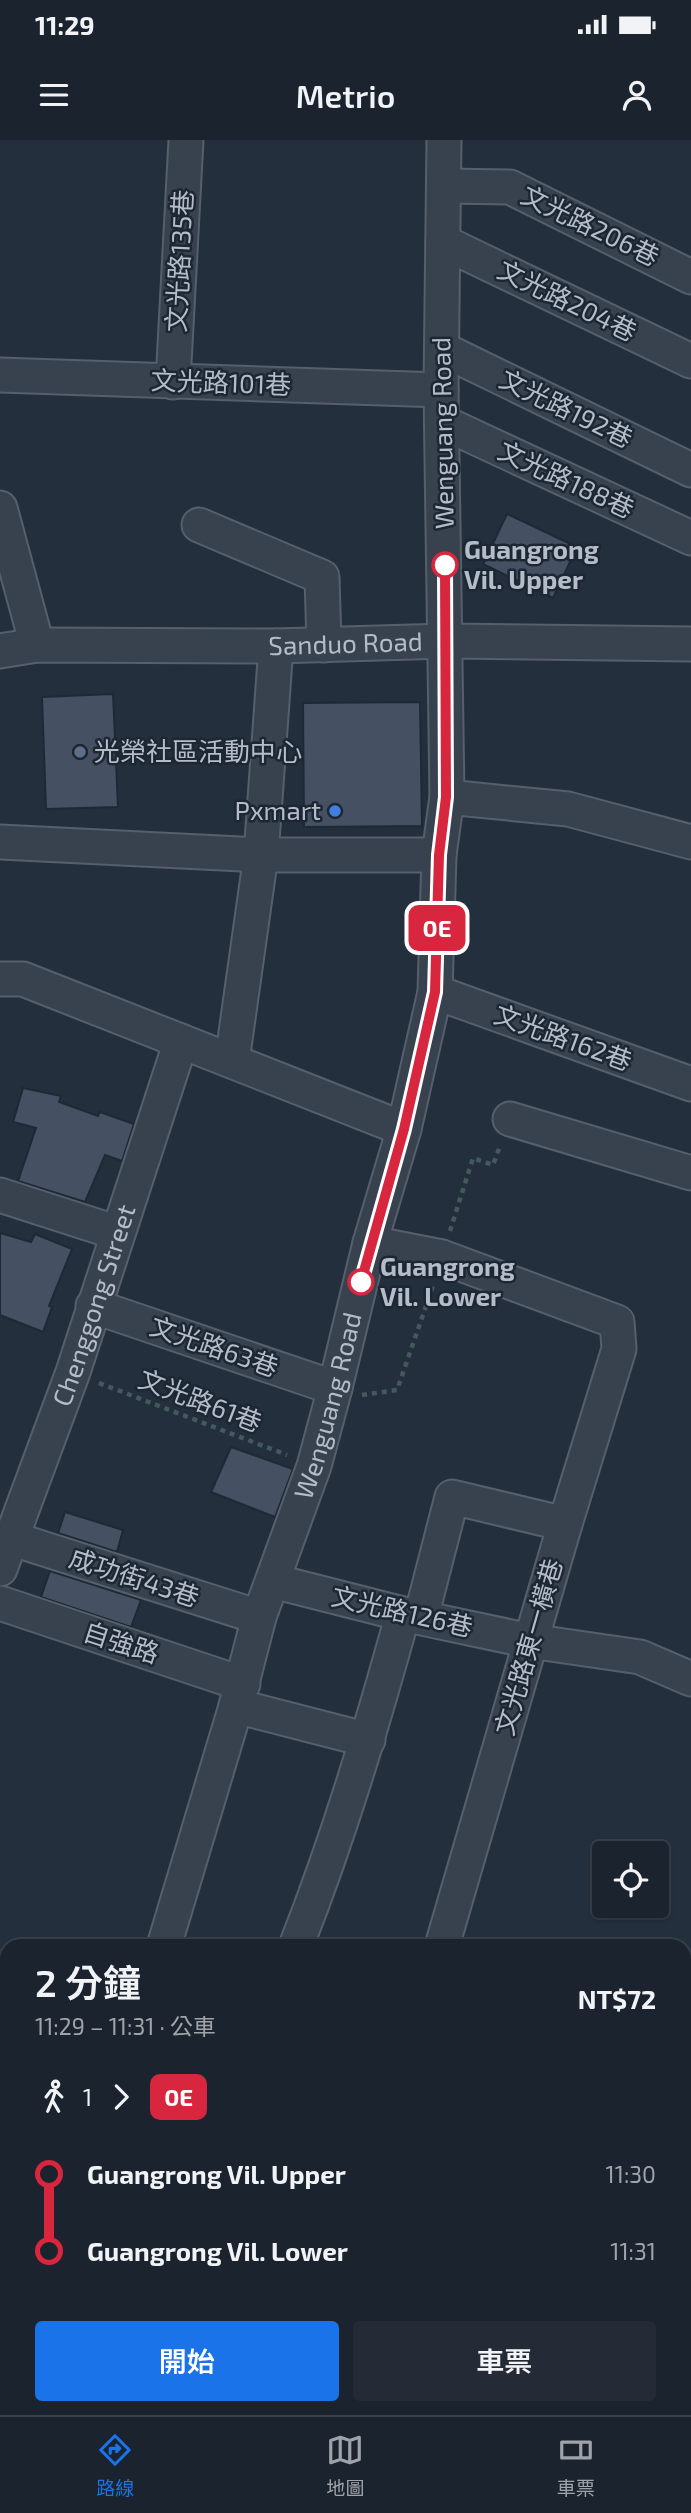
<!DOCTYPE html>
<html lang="zh-TW">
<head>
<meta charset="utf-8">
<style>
	body { margin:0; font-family:"Exo 2","Noto Sans TC",sans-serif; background:#242b36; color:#f1f3f6; height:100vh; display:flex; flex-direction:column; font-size:26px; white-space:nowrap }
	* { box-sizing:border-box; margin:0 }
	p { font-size:23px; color:#a0a4aa }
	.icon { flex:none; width:38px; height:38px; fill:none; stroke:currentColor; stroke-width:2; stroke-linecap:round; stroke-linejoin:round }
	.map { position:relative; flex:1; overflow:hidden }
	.drawer { position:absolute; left:0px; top:1799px; width:691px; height:476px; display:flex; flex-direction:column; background:#1b232e; border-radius:21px 21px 0 0; box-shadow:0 2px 5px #0004,0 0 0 2px #39404a }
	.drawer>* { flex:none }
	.badge { padding:0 14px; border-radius:10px; font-size:24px; line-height:46px }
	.fabs { position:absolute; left:592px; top:1701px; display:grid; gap:14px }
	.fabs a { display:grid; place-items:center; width:77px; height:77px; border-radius:7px; background:#1b232e; box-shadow:0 2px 5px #0004,0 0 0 2px #39404a; font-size:35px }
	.map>.badge { position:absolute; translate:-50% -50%; box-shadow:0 0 0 4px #fff }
	.legs { display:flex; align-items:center; gap:10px; height:77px; padding:0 35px; font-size:23px }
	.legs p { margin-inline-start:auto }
	.headline { display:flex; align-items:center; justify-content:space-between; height:119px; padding:0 35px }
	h1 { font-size:38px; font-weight:600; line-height:52px }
	.cta { display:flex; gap:14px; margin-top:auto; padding:14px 35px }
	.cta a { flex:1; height:80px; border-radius:7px; background:#1a73e8; color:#fff; font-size:28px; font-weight:600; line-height:80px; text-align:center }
	.cta a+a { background:#242b36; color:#f1f3f6 }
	ul { padding:0 35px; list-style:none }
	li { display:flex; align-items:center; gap:24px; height:77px; font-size:26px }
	li i { display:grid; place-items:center; width:10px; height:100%; margin:0 9px; background:currentColor }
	li i::after { content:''; width:18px; height:18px; margin:-9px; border:5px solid; border-radius:50%; background:#1b232e }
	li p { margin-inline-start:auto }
	li:first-child i { background:linear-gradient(#0000 50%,currentColor 0) }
	li:last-child i { background:linear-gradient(currentColor 50%,#0000 0) }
	.status { display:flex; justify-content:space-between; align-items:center; height:49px; padding:0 35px; background:#1b232e; direction:ltr }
	.status svg { height:19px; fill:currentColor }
	header { display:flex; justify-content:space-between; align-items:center; height:91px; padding:0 35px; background:#1b232e; font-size:32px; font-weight:600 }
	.tab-bar { display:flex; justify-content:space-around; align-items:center; height:98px; border-top:2px solid #39404a; background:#1b232e; font-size:19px; color:#a0a4aa }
	.tab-bar a { display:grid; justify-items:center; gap:4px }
	.tab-bar .on { color:#1a73e8 }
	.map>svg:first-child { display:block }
	.building { fill:#455162; stroke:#1f2835; stroke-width:2 }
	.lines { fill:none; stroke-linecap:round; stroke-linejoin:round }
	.minor-casing { stroke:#565f6c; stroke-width:37 }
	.path { stroke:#44595c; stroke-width:4.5; stroke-dasharray:5 5; stroke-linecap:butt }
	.minor { stroke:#38414e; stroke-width:33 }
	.line-1-casing { stroke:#fff; stroke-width:16 }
	.line-1 { stroke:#d7263d; stroke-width:10 }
	.stop-1-dot { fill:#fff; stroke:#d7263d; stroke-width:3.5 }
	.service-dot { fill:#5c6f8a; stroke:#1d2633; stroke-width:2.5 }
	.shop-dot { fill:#3f7fe0; stroke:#1d2633; stroke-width:2.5 }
	.labels { text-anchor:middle; stroke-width:5; stroke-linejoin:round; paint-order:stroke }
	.street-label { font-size:26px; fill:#b4bcc9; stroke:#1d2633 }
	.stop-label { font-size:26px; font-weight:bold; fill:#b4bcc9; stroke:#1d2633; text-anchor:start }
	.poi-label { font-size:26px; fill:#b4bcc9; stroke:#1d2633; text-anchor:start }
</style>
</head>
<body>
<div class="status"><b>11:29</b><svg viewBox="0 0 49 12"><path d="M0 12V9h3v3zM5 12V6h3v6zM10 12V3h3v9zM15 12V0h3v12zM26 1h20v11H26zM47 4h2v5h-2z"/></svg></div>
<header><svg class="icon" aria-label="menu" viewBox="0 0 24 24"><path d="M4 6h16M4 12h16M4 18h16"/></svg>Metrio<svg class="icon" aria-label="person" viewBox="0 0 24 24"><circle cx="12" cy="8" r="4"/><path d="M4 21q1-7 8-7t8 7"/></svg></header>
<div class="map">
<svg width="691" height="2275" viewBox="0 0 691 2275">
	<rect width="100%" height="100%" fill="#242f3e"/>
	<!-- building -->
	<path class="building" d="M507,374L577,407L553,458L483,424Z
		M113,554L118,667L46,669L42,557Z
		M420,562L422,686L304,687L303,563Z
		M23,948L61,956L59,962L98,976L100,972L134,984L122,1021L105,1015L85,1062L18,1041L36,988L13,982Z
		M0,1093L31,1102L35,1094L72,1109L49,1166L52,1167L43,1192L0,1175Z
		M231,1307L293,1329L275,1377L211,1352Z
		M65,1372L123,1390L117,1412L58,1393Z
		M50,1431L141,1460L131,1487L41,1457Z"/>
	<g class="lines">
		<defs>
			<g id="minor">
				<path d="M444,46L510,47L691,137"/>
				<path d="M443,102L691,221"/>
				<path d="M442,209L691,330"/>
				<path d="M0,235L441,250"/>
				<path d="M173,242L186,0"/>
				<path d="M442,282L691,398"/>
				<path d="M0,368L37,505"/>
				<path d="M199,385L322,437L324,505"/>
				<path id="s1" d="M0,511L37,505L276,506L446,501L691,504"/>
				<path d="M447,657L568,669L691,702"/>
				<path d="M0,702L261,715H439"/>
				<path d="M0,839H23L404,989"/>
				<path d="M435,852L691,944"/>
				<path d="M232,921L261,715L276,506"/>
				<path d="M510,979L691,1033"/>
				<path d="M0,1055L118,1093"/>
				<path d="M370,1103L442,1117L617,1182L619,1209L565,1384L442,1806"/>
				<path d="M93,1166L335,1248"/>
				<path d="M10,1398L259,1477"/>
				<path id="s2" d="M0,1429L73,1232L181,901"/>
				<path d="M273,1441L403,1474L530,1501L640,1517L691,1539"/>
				<path d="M0,1463L243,1544"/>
				<path d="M421,1477L452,1357L565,1384"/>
				<path d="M236,1566L368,1600"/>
				<path id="s3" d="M164,1806L236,1566L259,1477L314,1326L335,1248L370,1103L404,989L435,852L439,715L447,657L441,250L444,0"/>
				<path d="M296,1806C339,1697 372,1586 403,1474"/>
				<path d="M684,1884L691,1886"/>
				<path d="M0,1965L7,1968"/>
				<path d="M684,1972L691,1974"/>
				<path d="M684,2093L691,2065"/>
				<path d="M684,2172L691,2175"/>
				<path d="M192,2268L195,2271L194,2275"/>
				<path d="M38,2275L40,2268"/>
			</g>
		</defs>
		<!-- minor casing -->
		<use href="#minor" class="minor-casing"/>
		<!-- path -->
		<path class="path" d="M450,1091L473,1018L493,1025L500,1006
			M99,1243L287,1315
			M362,1255L397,1250L434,1143"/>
		<!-- minor -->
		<use href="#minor" class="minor"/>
	</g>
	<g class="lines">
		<defs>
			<path id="line-1" d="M361,1142L404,989L435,852L439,715L446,657L445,425"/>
		</defs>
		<!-- line-1 casing -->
		<use href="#line-1" class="line-1-casing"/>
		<!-- line-1 -->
		<use href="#line-1" class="line-1"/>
	</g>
	<!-- markers -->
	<g class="stop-1-dot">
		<circle cx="445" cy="425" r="12"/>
		<circle cx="361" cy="1142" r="12"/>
	</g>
	<circle class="service-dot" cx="80" cy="612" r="7"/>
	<circle class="shop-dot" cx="335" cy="671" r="7"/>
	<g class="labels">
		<!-- street labels -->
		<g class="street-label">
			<text transform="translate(590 86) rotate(26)" y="9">文光路206巷</text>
			<text transform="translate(180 121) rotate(-87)" y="9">文光路135巷</text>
			<text transform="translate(567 161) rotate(26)" y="9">文光路204巷</text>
			<text transform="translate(221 243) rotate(2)" y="9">文光路101巷</text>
			<text transform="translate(566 269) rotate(26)" y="9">文光路192巷</text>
			<text transform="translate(443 293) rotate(-91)" y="9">Wenguang Road</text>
			<text transform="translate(566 340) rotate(25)" y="9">文光路188巷</text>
			<text dy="9" stroke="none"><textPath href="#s1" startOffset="346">Sanduo Road</textPath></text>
			<text transform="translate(563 898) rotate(20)" y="9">文光路162巷</text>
			<text dy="9" stroke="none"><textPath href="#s2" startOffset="280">Chenggong Street</textPath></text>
			<text transform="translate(214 1207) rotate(19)" y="9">文光路63巷</text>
			<text transform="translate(200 1261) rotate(21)" y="9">文光路61巷</text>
			<text dy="9" stroke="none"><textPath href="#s3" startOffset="565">Wenguang Road</textPath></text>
			<text transform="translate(134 1438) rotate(18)" y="9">成功街43巷</text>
			<text transform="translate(402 1472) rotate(13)" y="9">文光路126巷</text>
			<text transform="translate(121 1503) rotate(18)" y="9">自強路</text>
			<text transform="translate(529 1507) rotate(-74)" y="9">文光路東一橫巷</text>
		</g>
		<!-- stop labels -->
		<g class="stop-label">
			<text x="464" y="419">Guangrong<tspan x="464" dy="30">Vil. Upper</tspan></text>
			<text x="380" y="1136">Guangrong<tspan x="380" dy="30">Vil. Lower</tspan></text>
		</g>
		<!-- poi labels -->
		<g class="poi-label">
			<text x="94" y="621">光榮社區活動中心</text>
			<text x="321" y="680" text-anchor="end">Pxmart</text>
		</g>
	</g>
</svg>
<div class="fabs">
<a><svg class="icon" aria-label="locate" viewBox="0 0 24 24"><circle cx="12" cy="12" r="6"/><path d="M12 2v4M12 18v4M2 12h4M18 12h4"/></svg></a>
</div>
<b class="badge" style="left:437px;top:788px;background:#d7263d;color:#fff">0E</b>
<section class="drawer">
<div class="headline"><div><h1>2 分鐘</h1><p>11:29 – 11:31 · 公車</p></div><b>NT$72</b></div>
<div class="legs"><svg class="icon" aria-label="walk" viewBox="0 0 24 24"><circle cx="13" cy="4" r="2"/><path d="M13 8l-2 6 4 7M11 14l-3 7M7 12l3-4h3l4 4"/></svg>1<svg class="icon" aria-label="forward" viewBox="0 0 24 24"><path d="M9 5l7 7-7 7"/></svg><b class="badge" style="background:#d7263d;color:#fff">0E</b></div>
<ul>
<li><i style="color:#d7263d"></i><b>Guangrong Vil. Upper</b><p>11:30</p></li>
<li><i style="color:#d7263d"></i><b>Guangrong Vil. Lower</b><p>11:31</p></li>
</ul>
<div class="cta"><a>開始</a><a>車票</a></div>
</section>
</div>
<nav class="tab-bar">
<a class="on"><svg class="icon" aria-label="directions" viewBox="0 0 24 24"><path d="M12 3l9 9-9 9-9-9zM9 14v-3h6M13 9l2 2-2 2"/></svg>路線</a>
<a><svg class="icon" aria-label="map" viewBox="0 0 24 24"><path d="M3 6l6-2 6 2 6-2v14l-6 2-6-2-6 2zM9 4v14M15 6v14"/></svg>地圖</a>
<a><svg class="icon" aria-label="tickets" viewBox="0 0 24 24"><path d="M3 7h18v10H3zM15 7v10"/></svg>車票</a>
</nav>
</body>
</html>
